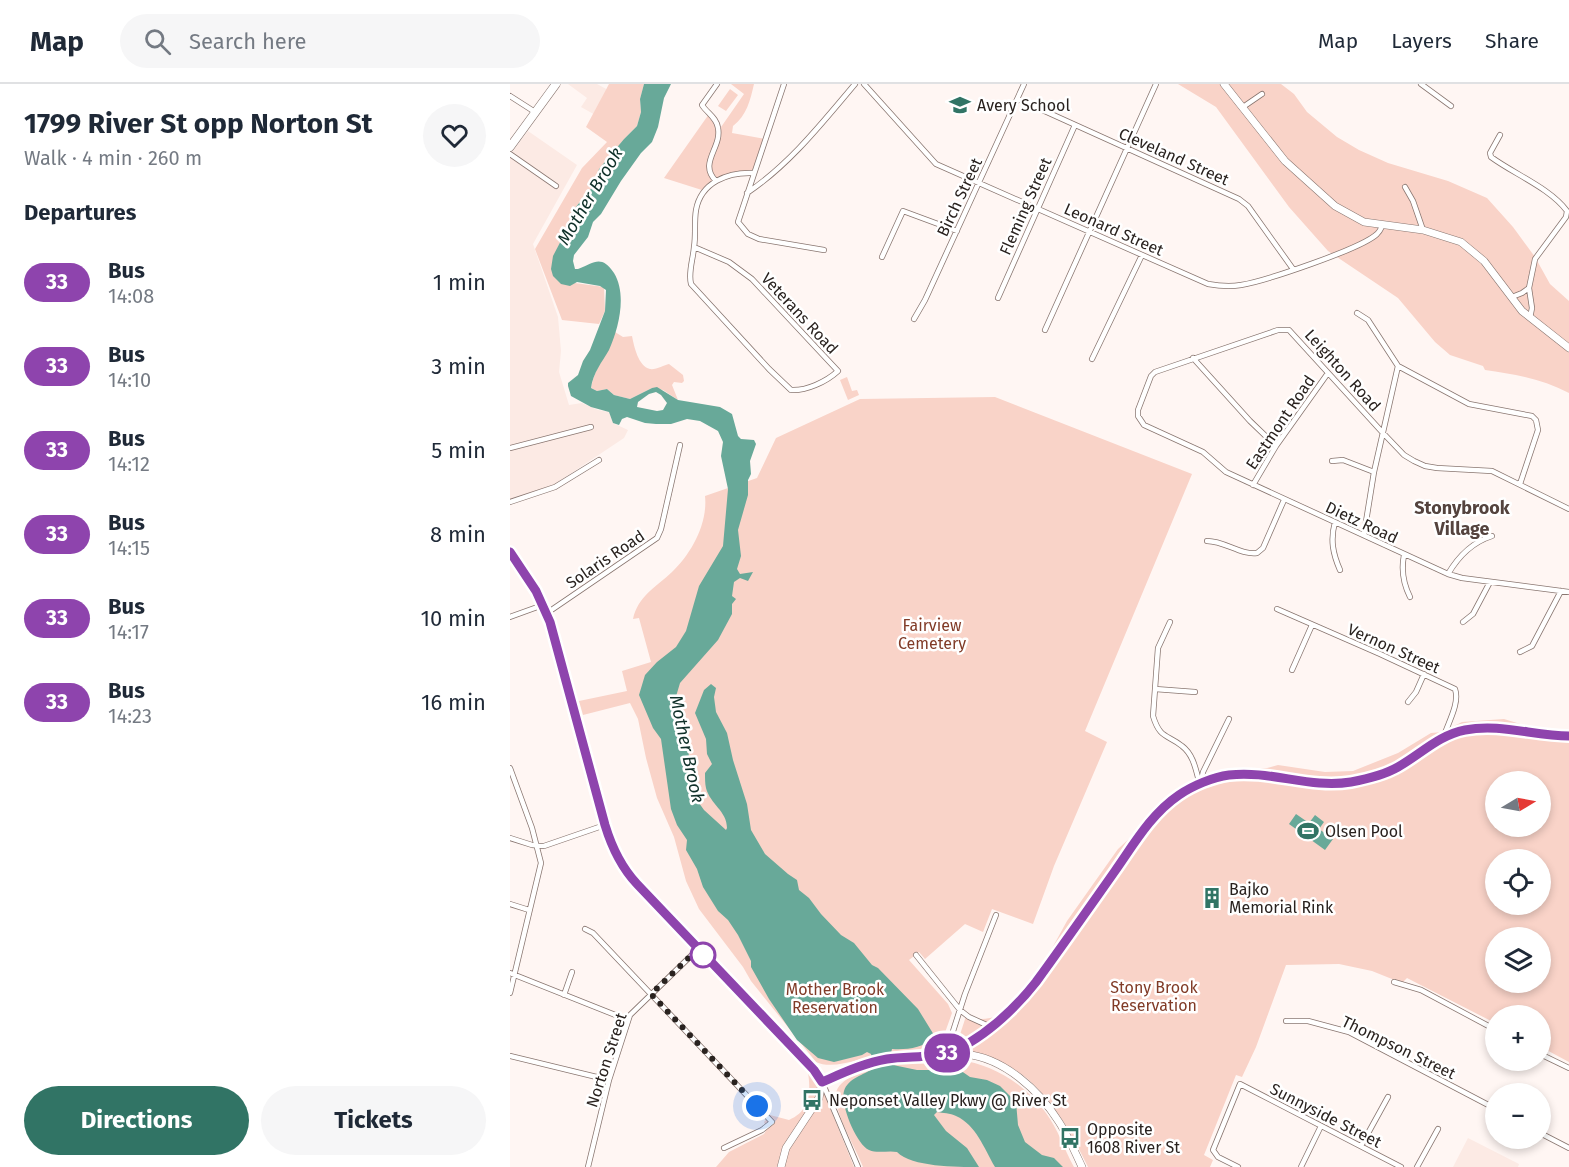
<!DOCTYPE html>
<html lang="en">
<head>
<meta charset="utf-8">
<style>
	body { margin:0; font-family:"Fira Sans",sans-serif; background:#f6f6f7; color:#1f2937; height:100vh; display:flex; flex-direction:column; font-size:22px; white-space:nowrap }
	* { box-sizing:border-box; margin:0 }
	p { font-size:20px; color:#747a83 }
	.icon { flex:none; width:33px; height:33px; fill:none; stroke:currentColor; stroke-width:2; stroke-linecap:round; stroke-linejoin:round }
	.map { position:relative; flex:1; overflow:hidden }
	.drawer { display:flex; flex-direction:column; background:#fff; width:510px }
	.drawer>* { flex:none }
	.badge { padding:0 12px; border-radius:20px; font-size:21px; line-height:39px }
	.needle { width:39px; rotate:80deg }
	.tools { position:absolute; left:975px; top:687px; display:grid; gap:12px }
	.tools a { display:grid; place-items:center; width:66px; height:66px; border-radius:50%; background:#fff; box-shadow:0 3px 9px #0003; font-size:30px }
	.you { position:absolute; width:30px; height:30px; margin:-15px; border:4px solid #fff; border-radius:50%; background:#1a73e8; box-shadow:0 0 0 9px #1a73e833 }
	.map>.badge { position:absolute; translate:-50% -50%; box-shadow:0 0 0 3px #fff }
	h2 { padding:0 24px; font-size:22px; line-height:54px }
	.round { display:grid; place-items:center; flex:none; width:63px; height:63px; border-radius:32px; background:#f6f6f7 }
	.head { display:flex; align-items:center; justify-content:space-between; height:102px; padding:0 24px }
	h1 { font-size:28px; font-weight:700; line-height:45px }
	.action { display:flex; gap:12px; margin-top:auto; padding:12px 24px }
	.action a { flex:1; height:69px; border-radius:36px; background:#317465; color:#fff; font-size:24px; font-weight:700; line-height:69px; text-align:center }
	.action a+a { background:#f6f6f7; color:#1f2937 }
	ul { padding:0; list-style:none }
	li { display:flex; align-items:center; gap:18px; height:84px; padding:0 24px }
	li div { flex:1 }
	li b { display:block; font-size:22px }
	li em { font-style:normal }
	li .badge { min-width:66px; font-weight:700; text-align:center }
	header { display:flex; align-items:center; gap:36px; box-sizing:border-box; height:84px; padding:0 30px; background:#fff; border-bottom:2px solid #e0e1e3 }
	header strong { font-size:28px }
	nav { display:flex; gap:33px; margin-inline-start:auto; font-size:21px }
	.search { width:420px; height:54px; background:#f6f6f7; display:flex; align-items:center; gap:15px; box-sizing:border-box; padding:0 21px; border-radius:33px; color:#747a83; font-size:22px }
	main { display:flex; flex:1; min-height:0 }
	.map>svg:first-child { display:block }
	.built { fill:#fceae4 }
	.green { fill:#f9d3c8; fill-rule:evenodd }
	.water { fill:#68a999; fill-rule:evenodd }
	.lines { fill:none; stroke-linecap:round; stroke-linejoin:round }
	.street-casing { stroke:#897670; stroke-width:6 }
	.secondary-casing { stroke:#897670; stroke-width:8 }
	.primary-casing { stroke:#897670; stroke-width:9 }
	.street { stroke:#fff; stroke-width:4.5 }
	.secondary { stroke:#fff; stroke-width:7 }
	.primary { stroke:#fff; stroke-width:8 }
	.line-casing { stroke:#fff; stroke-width:14 }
	.line { stroke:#8e44ad; stroke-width:9 }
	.walk { stroke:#29221f; stroke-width:6; stroke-dasharray:0 10.8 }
	.stop-dot { fill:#fff; stroke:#8e44ad; stroke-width:3 }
	.labels { text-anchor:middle; stroke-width:5; stroke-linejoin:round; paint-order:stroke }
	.poi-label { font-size:16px; fill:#29221f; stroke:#fff; text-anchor:start }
	.street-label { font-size:16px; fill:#29221f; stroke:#fff }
	.park-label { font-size:16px; fill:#813b27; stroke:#fff }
	.water-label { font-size:18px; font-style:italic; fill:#0f3029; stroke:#fff }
	.neighbourhood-label { font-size:18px; font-weight:bold; fill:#54433e; stroke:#fff }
</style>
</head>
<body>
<header>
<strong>Map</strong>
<div class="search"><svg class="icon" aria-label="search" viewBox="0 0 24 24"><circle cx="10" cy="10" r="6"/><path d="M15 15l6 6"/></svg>Search here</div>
<nav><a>Map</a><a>Layers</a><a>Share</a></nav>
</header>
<main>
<section class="drawer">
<div class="head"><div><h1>1799 River St opp Norton St</h1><p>Walk · 4 min · 260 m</p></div><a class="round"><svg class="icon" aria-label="heart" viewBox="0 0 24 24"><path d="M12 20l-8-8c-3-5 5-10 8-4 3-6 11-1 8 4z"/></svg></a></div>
<h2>Departures</h2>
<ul>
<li><span class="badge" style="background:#8e44ad;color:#fff">33</span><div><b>Bus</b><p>14:08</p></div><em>1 min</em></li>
<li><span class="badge" style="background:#8e44ad;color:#fff">33</span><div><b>Bus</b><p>14:10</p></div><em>3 min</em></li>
<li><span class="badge" style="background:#8e44ad;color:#fff">33</span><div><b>Bus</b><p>14:12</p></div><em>5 min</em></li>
<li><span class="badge" style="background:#8e44ad;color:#fff">33</span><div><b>Bus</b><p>14:15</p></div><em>8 min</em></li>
<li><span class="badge" style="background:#8e44ad;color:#fff">33</span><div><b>Bus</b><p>14:17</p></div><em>10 min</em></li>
<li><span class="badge" style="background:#8e44ad;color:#fff">33</span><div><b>Bus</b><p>14:23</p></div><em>16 min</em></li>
</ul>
<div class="action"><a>Directions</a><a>Tickets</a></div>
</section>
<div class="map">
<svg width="1059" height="1083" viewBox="0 0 1059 1083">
	<rect width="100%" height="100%" fill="#fff6f3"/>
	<!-- built -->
	<path class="built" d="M58,0H87L100,7L87,32L71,23L77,14Z
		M18,47L67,81L23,160L48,233L51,267L49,288L59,321L72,319L88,326L99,328L103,339L118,346L114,354L39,404L0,416V71Z
		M958,1054L1009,1080L1008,1083H943Z"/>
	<!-- green -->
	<path class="green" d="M99,0H134L130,15L131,28L127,42L114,55L87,90L84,101L65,124L63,139L56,147L47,165L65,199L94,203L95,227L89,240L52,236L25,165L72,84L97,58L76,43Z
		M221,0H244C240,17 237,31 223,42L222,49L255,55L243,89L216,92L195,107L154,94L199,30L209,46L234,10Z
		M668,0H771L784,10L797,28L827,53L849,66L878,79L938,97L977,114L1003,143L1025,173L1040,200L1059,217V309C1032,295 1004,290 975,286L973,282L940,271L925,258L888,214L818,167L779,123L706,23Z
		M220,5L228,11L216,27L208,22Z
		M105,248L113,253L122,252C124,262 128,282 140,285C146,286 154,281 159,280L173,291L174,297L172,299L164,298L162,301L168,316L153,306L142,304L120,315L104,311L97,305L87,307L81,304C84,284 99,267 105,248Z
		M337,293L342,307L347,306L349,311L338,316L330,296Z
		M485,313L682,390L575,647L597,658L544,782L523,840L482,825L473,848L455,840L415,875L409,868L399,876L438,920L442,929L432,957L426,964C409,965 392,966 375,969C356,972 324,987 306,978L241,897L233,883L189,825L176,797L164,753L147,714L136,674L128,635L120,619L73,631L69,617L117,607L112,587L141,578L129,534L123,535C128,512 146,503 162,488C181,470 198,440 195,412L247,394L266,354L350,315Z
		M994,635L1027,645L1059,646V978L1031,963L1030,932H986L985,939L897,894L892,899L862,887L829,880L776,881L746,963L732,993L726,991L694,1071L703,1076L700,1083H578C562,1049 534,999 498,982C482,974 463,970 445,966L457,929C466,939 478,934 489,932L498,919L510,910L520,899L535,877L557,837L608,765L621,753L648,722L675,702L705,688L731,684H757L768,681L815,688L843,687L888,669L921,649L932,648L952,638ZM986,698H1030V742H986ZM986,776H1030V820H986ZM986,854H1030V898H986Z
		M449,976C483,980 516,1001 536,1029C548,1045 554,1065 564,1083H353C347,1066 323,1027 326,1010C331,978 425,978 449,976Z
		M298,988L312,1004L344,1083H206L219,1068L254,1050L257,1045L254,1038L260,1031L279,1036C300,1027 301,1009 298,988Z"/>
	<!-- water -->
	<path class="water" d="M134,0H161L154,14L148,43L142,58L131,69L111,97L91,130L83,138L78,153L64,171L63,177L65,185H68C84,179 91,170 104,189C117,210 109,244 99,266C92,278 83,289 81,304L87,307L97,305L104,311L120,315L142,304L147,303L168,316L210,323L222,330L228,352L231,355L244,356L246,360L240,377L241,390L238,396V411L228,446L231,472L227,485L230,490L243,488L238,497L230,494L224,498L222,512L226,515L222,520V530L208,556L170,599L162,626L165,640L178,665L184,712L194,726L216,746L217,744C217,727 200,720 196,704C195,700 195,694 195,689L202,680L197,670L196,655L185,629L194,606L201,600L206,604L204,613L206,628L217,649L223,676L237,720L241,746L255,770L278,790L287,796L289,806L299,814L311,830L331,851L344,859L362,881L368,884L408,925L424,951V954C413,964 396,966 382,965L381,969L383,981L407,986H423L440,982L447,984L460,993L477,996L490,1002L506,1018L508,1041L515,1058L532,1071L544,1074L553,1083H485C474,1064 466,1041 446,1032C440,1029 433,1029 427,1028L424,1031L436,1047L457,1064L469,1083C446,1083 402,1083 387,1068C378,1066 368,1070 359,1066C346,1060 330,1020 334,1007C338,994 354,991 364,984L361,970L357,968L352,971L324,978L308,974L287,956L259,915L241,883V877L228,851L218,836L208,827L193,803L187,785L176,766L177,756L167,741L161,725L151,655L143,644L129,611L135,591L147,578L166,563L176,547L189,502L213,462L218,405L211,372L213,358L208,347L190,337L177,335L161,340H146L135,339L117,333L112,335L109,341L103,339L99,328L81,323L61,312L58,302V299L68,291L73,277L80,266L95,227L96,206L90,202L67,198L60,202L51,200L43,192L41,185L43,172L56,147L63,138L65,124L84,101L89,85L114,55L127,42L131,28L130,15ZM146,308L151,311L157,319L153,326L147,327L127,323L128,318L139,310Z
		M786,730L799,739L805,731L814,738L809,745L823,755L815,766L779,740Z"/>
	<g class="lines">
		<defs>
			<path id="street" d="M274,0L228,138L238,150L249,155L314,166
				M354,0L426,80L698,200C709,202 720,203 731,201C755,197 851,165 867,150C871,146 870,146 872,142
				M911,0L941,22
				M0,12L25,28
				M508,15L729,115L738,122L783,185
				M733,23L752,10
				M990,51L980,69L981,73C1004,90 1040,104 1057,127L1056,133L1025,175L1019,204
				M0,70L46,102
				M206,97C188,79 212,64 208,44C207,34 197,29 192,21L207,0
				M895,103L903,117L913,146
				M237,109C280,80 312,39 345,0
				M184,163L219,178L242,195L328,287C316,298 296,307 281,306L259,285L181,200C178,188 183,176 184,163C186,151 184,138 186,126C191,98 218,88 243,89
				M372,173L393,127L447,147
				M1002,213L1012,209L1019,204L1022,224L1020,234
				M488,214L565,41
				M847,229L858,236L888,282L864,388L854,450
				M404,235L415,216L514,0
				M535,246L646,0
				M683,274L740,337L766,362
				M582,275L632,171
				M888,282L959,320L1022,332L1026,336L1028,346L1010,400
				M0,364L81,343
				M822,377L833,376L864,388
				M743,401L766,362L818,289
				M0,418L45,403L89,376
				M1059,425L982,387L927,384L915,382L904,377L894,371L873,349L779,246H768L645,288L641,292L628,326V332L634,341L693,368L716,388L938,490L952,494L1059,508
				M825,438C820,456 823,470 830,486
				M697,457C715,457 730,471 747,469L753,464L774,416
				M894,471C891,486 893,499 900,513
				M938,490C948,473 963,458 982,452
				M767,525L870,570L945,605C950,619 938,639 934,652
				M37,529L147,454L151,445L170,361
				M0,533L33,521
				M660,538L648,564L643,632C650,655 657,650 672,662C684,671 686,687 690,701
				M953,538L963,530L980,498
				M1010,568L1022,562L1051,507
				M782,586L802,541
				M645,605L685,608
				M898,618L906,608L914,590
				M0,684L22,744L31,779L0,909
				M690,701L693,688L719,635
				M0,754L22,761L34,762L95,741
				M0,820L19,826
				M75,845L83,849L262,1038L252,1046L214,1064
				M406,871L450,926L459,933L481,943
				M0,889L118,936
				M884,898L911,906L986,946
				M54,911L62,888
				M776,937H798L839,948L986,1025
				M436,969L455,910L486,831
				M1030,970L1059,984
				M0,972L99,996
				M313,1000L348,1083
				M1030,1049L1059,1064
				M851,1062L878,1013
				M78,1083L99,996L120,931L188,865
				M728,1083L708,1073L703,1066L730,1000L891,1083
				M791,1083L811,1042
				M907,1083L928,1045"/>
			<path id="secondary" d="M714,0L775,77L825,122L854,138L913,146L951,158L974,177L1012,227L1059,264
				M0,468L26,507L40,539L95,741C102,764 111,782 127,800L304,986L312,998
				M436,970C455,960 473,950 490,936C514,916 532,890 551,864C569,838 587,812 606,786C619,768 631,748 646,731C679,697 723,685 770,693C793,697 817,702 842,698C857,695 875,690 889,682C907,672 922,656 943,649C981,637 1020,652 1059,652
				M312,998C351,981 372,975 414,972C427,970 441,969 455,970C494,974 529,1006 549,1038C558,1052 565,1068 572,1083
				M271,1083L276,1064L309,1014L312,998"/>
			<path id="primary" d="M0,63L46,0"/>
		</defs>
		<!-- street casing -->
		<use href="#street" class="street-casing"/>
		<!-- secondary casing -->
		<use href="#secondary" class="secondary-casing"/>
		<!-- primary casing -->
		<use href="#primary" class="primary-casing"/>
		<!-- street -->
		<use href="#street" class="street"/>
		<!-- secondary -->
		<use href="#secondary" class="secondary"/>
		<!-- primary -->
		<use href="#primary" class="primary"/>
	</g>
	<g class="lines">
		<defs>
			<path id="line" d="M0,468L26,507L40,538L95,741C102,764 111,783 127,800L304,986L312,998C333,989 354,979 377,975C394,972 422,974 437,969C470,958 505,925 526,898C553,861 579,824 605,787C624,760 641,730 669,711C682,702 703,693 719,691C761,686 800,705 841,698C857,695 874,691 888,683C911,670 929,651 955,646C990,639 1024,652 1059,652"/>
		</defs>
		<!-- line casing -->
		<use href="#line" class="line-casing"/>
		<!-- line -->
		<use href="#line" class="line"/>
		<!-- walk -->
		<path class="walk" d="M193,871L188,865L141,910L247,1022"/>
	</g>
	<!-- icons -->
	<defs>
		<symbol id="school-bare" viewBox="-9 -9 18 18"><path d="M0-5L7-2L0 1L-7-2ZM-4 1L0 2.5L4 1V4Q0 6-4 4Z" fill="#317465" stroke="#fff" stroke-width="2.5" paint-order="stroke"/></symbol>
		<symbol id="stadium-bare" viewBox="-9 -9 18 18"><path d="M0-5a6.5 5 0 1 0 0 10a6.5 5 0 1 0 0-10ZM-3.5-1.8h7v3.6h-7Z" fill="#317465" stroke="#fff" stroke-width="2.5" paint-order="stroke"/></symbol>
		<symbol id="building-bare" viewBox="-9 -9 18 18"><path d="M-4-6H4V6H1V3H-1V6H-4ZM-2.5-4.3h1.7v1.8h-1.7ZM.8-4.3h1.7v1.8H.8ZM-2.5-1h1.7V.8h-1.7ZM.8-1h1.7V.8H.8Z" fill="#317465" stroke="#fff" stroke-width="2.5" paint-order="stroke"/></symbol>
		<symbol id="bus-bare" viewBox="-9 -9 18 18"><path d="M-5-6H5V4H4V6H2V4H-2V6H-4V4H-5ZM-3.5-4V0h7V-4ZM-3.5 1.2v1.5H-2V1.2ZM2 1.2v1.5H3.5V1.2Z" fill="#317465" stroke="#fff" stroke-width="2.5" paint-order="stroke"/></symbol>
	</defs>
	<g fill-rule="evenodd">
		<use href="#school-bare" x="435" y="6" width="30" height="30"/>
		<use href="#stadium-bare" x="783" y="732" width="30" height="30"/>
		<use href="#building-bare" x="687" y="799" width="30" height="30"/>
		<use href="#bus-bare" x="287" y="1001" width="30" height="30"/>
		<use href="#bus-bare" x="545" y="1039" width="30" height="30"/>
	</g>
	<!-- markers -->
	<circle class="stop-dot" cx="193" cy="871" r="12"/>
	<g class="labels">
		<!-- poi labels -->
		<g class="poi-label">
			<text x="467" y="27">Avery School</text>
			<text x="815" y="753">Olsen Pool</text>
			<text x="719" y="811">Bajko<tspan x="719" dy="18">Memorial Rink</tspan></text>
			<text x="319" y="1022">Neponset Valley Pkwy @ River St</text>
			<text x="577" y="1051">Opposite<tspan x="577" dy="18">1608 River St</tspan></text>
		</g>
		<!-- street labels -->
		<g class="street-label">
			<text transform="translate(664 72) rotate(24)" y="6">Cleveland Street</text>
			<text transform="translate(449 113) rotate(-65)" y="6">Birch Street</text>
			<text transform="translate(515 122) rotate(-66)" y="6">Fleming Street</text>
			<text transform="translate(604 145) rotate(24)" y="6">Leonard Street</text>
			<text transform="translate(290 229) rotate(47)" y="6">Veterans Road</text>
			<text transform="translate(833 286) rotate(48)" y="6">Leighton Road</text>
			<text transform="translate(770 338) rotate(-56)" y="6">Eastmont Road</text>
			<text transform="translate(852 438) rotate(25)" y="6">Dietz Road</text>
			<text transform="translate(95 475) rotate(-34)" y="6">Solaris Road</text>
			<text transform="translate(884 564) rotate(24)" y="6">Vernon Street</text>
			<text transform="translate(889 963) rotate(26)" y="6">Thompson Street</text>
			<text transform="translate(96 976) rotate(-72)" y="6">Norton Street</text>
			<text transform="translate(816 1031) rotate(27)" y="6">Sunnyside Street</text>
		</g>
		<!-- park labels -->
		<g class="park-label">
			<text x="422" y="547">Fairview<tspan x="422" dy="18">Cemetery</tspan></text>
			<text x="644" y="909">Stony Brook<tspan x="644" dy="18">Reservation</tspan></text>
			<text x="325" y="911">Mother Brook<tspan x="325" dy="18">Reservation</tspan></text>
		</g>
		<!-- water labels -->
		<g class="water-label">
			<text transform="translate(80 112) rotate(-59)" y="6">Mother Brook</text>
			<text transform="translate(177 665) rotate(78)" y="6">Mother Brook</text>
		</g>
		<!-- neighbourhood labels -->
		<g class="neighbourhood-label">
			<text x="952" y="430">Stonybrook<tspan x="952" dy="21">Village</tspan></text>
		</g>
	</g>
</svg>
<div class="tools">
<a><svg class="needle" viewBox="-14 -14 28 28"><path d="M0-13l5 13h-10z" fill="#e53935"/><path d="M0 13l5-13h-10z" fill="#747a83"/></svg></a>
<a><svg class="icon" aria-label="locate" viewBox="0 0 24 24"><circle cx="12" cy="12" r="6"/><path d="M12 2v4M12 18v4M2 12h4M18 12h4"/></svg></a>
<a><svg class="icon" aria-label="layers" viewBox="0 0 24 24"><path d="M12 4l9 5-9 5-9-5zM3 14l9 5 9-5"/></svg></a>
<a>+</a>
<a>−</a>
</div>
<div class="you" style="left:247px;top:1022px"></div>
<b class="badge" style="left:437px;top:969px;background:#8e44ad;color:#fff">33</b>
</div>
</main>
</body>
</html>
